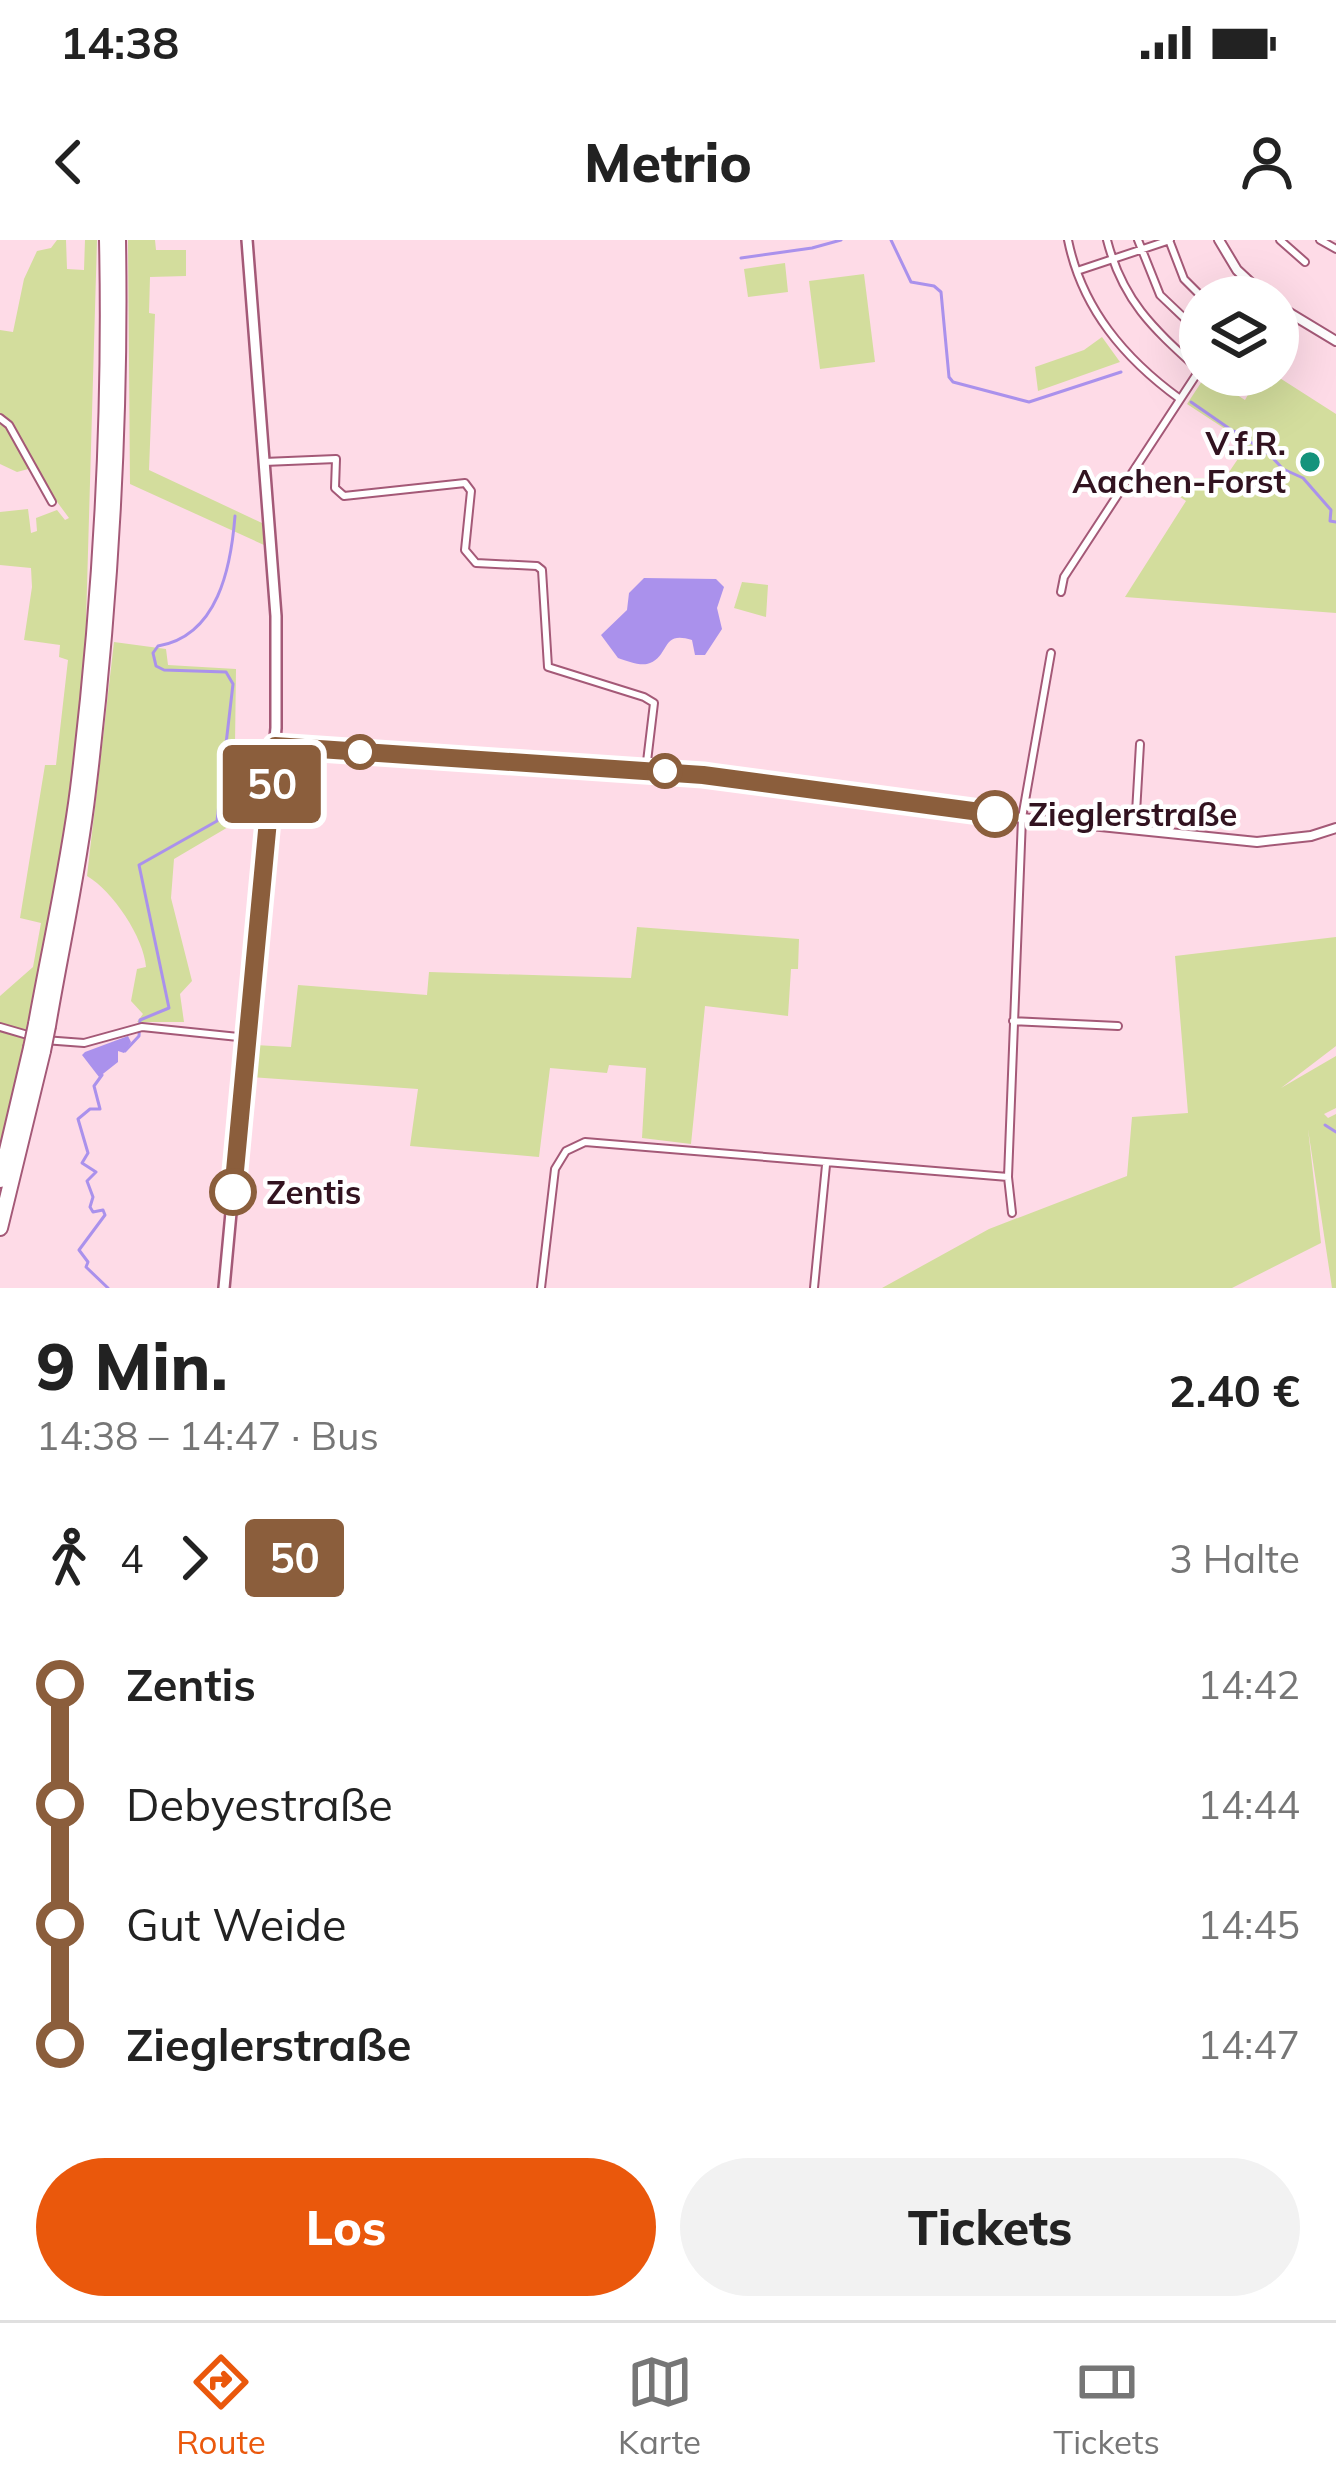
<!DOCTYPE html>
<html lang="de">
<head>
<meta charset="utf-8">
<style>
	body { margin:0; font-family:Mulish,sans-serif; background:#f2f2f2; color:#222; height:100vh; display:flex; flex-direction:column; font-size:45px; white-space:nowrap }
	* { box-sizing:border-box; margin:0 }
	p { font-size:39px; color:#767676 }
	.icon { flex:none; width:66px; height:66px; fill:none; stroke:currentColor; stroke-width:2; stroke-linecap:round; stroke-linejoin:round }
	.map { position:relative; height:1048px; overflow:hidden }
	.sheet { display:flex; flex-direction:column; background:#fff; flex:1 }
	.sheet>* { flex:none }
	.badge { padding:0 24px; border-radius:9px; font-size:42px; line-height:78px }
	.controls { position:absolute; left:1179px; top:36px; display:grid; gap:24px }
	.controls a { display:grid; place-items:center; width:120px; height:120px; border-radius:50%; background:#fff; box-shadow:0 12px 48px #0002; font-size:60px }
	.map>.badge { position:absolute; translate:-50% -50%; box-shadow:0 0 0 6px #fff }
	.legs { display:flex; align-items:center; gap:18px; height:132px; padding:0 36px; font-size:39px }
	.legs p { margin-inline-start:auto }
	.head { display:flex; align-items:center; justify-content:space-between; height:204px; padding:0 36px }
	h1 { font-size:66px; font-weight:800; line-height:90px }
	.cta { display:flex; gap:24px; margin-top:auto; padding:24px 36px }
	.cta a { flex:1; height:138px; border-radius:72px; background:#ea580c; color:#fff; font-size:48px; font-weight:800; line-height:138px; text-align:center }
	.cta a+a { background:#f2f2f2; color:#222 }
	ul { padding:0 36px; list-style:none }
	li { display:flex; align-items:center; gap:42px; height:120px; font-size:45px }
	li i { display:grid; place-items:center; width:18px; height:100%; margin:0 15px; background:currentColor }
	li i::after { content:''; width:30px; height:30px; margin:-15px; border:9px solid; border-radius:50%; background:#fff }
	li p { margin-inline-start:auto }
	li:first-child i { background:linear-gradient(#0000 50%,currentColor 0) }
	li:last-child i { background:linear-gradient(currentColor 50%,#0000 0) }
	.status { display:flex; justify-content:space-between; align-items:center; height:84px; padding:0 60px; background:#fff; direction:ltr }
	.status svg { height:33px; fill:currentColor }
	header { display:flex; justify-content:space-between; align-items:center; height:156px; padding:0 36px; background:#fff; font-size:54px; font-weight:800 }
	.menu { display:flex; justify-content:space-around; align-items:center; height:168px; border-top:3px solid #e0e0e0; background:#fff; font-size:33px; color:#767676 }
	.menu a { display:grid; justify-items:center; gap:6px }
	.menu .on { color:#ea580c }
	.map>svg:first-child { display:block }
	.green { fill:#d3dd9d }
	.water { fill:#aa91ec }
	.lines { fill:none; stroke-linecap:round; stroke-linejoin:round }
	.stream { stroke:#aa91ec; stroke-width:3 }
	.minor-casing { stroke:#a45977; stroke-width:10 }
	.tertiary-casing { stroke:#a45977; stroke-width:12 }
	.secondary-casing { stroke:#a45977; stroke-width:14 }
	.motorway-casing { stroke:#a45977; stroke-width:18 }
	.minor { stroke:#fff; stroke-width:6 }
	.tertiary { stroke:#fff; stroke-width:8 }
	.secondary { stroke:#fff; stroke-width:9 }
	.motorway { stroke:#fff; stroke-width:14 }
	.motorway-bridge-casing { stroke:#a45977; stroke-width:18; stroke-linecap:butt }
	.motorway-bridge { stroke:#fff; stroke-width:14 }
	.line-1-casing { stroke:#fff; stroke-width:27 }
	.line-1 { stroke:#8b5e3c; stroke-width:18 }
	.poi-dot { fill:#14937c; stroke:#fff; stroke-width:4.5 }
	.stop-1-dot { fill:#fff; stroke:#8b5e3c; stroke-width:6 }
	.labels { text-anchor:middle; stroke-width:9; stroke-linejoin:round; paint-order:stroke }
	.poi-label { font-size:33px; font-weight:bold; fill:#321320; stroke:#fff; text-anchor:end }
	.stop-label { font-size:33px; font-weight:bold; fill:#321320; stroke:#fff; text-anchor:start }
</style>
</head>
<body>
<div class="status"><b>14:38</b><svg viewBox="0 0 49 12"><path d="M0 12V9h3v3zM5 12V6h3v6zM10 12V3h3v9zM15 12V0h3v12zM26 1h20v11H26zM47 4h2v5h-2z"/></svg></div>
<header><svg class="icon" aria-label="back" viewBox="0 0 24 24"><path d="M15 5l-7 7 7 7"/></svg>Metrio<svg class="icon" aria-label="person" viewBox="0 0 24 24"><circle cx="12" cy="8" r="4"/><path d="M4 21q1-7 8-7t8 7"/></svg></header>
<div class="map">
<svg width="1336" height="1048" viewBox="0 0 1336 1048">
	<rect width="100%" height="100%" fill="#fedbe7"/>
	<!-- green -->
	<path class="green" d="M57,0H66L67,29L84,30L85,0H97L85,416L71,546L38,743L0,911V756L33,727L41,683L20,678L45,525H56L68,420L59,417L60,405L24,400L32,347L31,328L0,325V272L28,269L31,293L37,291L36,278L57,270L65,280L69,278L32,228L17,232L0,224V90L13,92L24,39L37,11L51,8Z
		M128,0H155L156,10H186V36L150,37L149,73L155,74L149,230L262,283L264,305L130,244Z
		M785,23L788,52L748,57L744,29Z
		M864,34L875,122L820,129L809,41Z
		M1102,97L1120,122L1038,151L1035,127L1084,110Z
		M1206,135L1245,160L1259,135H1275L1336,174V373L1125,357L1186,261L1153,238H1225L1248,204L1187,164Z
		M742,342L768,345L766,377L734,368Z
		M114,402L166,409L168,425L236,429L235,504L241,516L235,583L174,619L171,658L192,741L180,754L184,782H137L143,774L131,761L137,729L146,727C144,698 113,651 87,636Z
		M637,687L799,699L798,729H791L788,776L705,766L691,904L642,898L646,828L609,825L607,833L550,828L539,917L410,906L418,849L252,837L255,805L291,807L298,745L427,755L429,732L631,738Z
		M1336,697V806L1281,848L1336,816V868L1324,874L1328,878L1336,874V1048H1332L1308,889L1321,1003L1232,1048H882L989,989L1127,936L1132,877L1188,873L1175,716Z"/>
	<!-- water -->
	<path class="water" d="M644,338L716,339L724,347L717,368L722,389L705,415H695L692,400C661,390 670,415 650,423C642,427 627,421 618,418L601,395L627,370L629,353Z
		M128,796L131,802L124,813L118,811V822L99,837L82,815L85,812Z"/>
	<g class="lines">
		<!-- stream -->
		<path class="stream" d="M891,0L911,42L934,46L941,52L949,137L953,142L1029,162L1121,132
			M741,18L812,8L841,0
			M1191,162L1230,189
			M1234,191L1270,215L1283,229L1303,238L1331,270L1330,281L1336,282
			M125,811L139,796L140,780L169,768L139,625L217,581L233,444L226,432L164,430L156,426L153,413L158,406C218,396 231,327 235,276
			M102,835L94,846L100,869H90L78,879L88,913L82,923L96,932L87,941L93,957L90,967L93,972L103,970L105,975L79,1010L88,1022L86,1027L108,1048
			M1325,885L1336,892"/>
		<defs>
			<path id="minor" d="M1068,0C1082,69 1125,119 1180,159
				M1107,0C1123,62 1154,89 1199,130
				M1138,0L1160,55L1200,93
				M1169,0L1184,39L1202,57
				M1280,0L1305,22
				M1320,0L1336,9
				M1077,31L1170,0
				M0,178L9,185L52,262
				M264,222L336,219L335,248L344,256L465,243L471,251L465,310L476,323L537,326L542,330L548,427L644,457L654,463L646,530
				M1061,352L1064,337L1200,129
				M1135,590L1140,504
				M1013,781L1118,786
				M0,787L31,796
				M44,800L84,803L142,787L248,798
				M1012,973L1008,937L1022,578L1051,413
				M541,1048L555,929L566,911L585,902L1008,937
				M814,1048L826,925"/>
			<path id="tertiary" d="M1219,0L1237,30L1266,57
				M1278,66L1336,101
				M275,506L710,535L1022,578L1257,602L1311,596L1336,588"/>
			<path id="secondary" d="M224,1048L276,488V376L247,0"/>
			<path id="motorway" d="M36,784C50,706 68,628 78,549C100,368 111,182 107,0
				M48,786C61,708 79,630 88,551C110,369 121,183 118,0
				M0,940L31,808
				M0,988L43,811"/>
		</defs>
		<!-- minor casing -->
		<use href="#minor" class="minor-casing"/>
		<!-- tertiary casing -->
		<use href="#tertiary" class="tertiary-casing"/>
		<!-- secondary casing -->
		<use href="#secondary" class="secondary-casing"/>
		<!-- motorway casing -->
		<use href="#motorway" class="motorway-casing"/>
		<!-- minor -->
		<use href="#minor" class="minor"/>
		<!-- tertiary -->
		<use href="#tertiary" class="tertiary"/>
		<!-- secondary -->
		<use href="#secondary" class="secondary"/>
		<!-- motorway -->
		<use href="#motorway" class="motorway"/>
		<defs>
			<path id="motorway-bridge" d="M31,808L36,784
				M43,811L48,786"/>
		</defs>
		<!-- motorway-bridge casing -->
		<use href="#motorway-bridge" class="motorway-bridge-casing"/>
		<!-- motorway-bridge -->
		<use href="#motorway-bridge" class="motorway-bridge"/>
	</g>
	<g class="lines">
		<defs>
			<path id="line-1" d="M233,952L275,506L703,535L995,574"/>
		</defs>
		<!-- line-1 casing -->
		<use href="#line-1" class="line-1-casing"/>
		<!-- line-1 -->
		<use href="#line-1" class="line-1"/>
	</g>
	<!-- markers -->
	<circle class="poi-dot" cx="1310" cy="222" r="12"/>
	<g class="stop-1-dot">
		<circle cx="360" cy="512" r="15"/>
		<circle cx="665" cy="531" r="15"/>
		<circle cx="995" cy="574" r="21"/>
		<circle cx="233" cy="952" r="21"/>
	</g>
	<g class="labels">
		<!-- poi labels -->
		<g class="poi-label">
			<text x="1286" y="215">V.f.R.<tspan x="1286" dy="38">Aachen-Forst</tspan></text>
		</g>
		<!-- stop labels -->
		<g class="stop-label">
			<text x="1028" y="586">Zieglerstraße</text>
			<text x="266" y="964">Zentis</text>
		</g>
	</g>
</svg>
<div class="controls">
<a><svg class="icon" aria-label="layers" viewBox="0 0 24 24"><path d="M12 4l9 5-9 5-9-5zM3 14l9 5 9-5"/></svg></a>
</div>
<b class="badge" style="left:272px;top:544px;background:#8b5e3c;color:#fff">50</b>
</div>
<section class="sheet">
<div class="head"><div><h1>9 Min.</h1><p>14:38 – 14:47 · Bus</p></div><b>2.40 €</b></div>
<div class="legs"><svg class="icon" aria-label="walk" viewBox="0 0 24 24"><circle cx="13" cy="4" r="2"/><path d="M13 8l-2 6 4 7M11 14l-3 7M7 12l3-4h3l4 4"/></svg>4<svg class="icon" aria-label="forward" viewBox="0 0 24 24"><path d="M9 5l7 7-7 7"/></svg><b class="badge" style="background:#8b5e3c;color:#fff">50</b><p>3 Halte</p></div>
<ul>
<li><i style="color:#8b5e3c"></i><b>Zentis</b><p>14:42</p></li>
<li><i style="color:#8b5e3c"></i><span>Debyestraße</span><p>14:44</p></li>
<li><i style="color:#8b5e3c"></i><span>Gut Weide</span><p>14:45</p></li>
<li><i style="color:#8b5e3c"></i><b>Zieglerstraße</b><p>14:47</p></li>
</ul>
<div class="cta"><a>Los</a><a>Tickets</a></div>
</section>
<nav class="menu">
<a class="on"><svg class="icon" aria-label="directions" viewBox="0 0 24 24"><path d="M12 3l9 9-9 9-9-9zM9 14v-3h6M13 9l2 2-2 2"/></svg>Route</a>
<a><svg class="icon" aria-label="map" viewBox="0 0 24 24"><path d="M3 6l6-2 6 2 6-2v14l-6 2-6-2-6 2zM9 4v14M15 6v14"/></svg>Karte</a>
<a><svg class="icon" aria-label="tickets" viewBox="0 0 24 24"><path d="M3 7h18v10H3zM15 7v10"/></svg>Tickets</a>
</nav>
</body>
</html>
